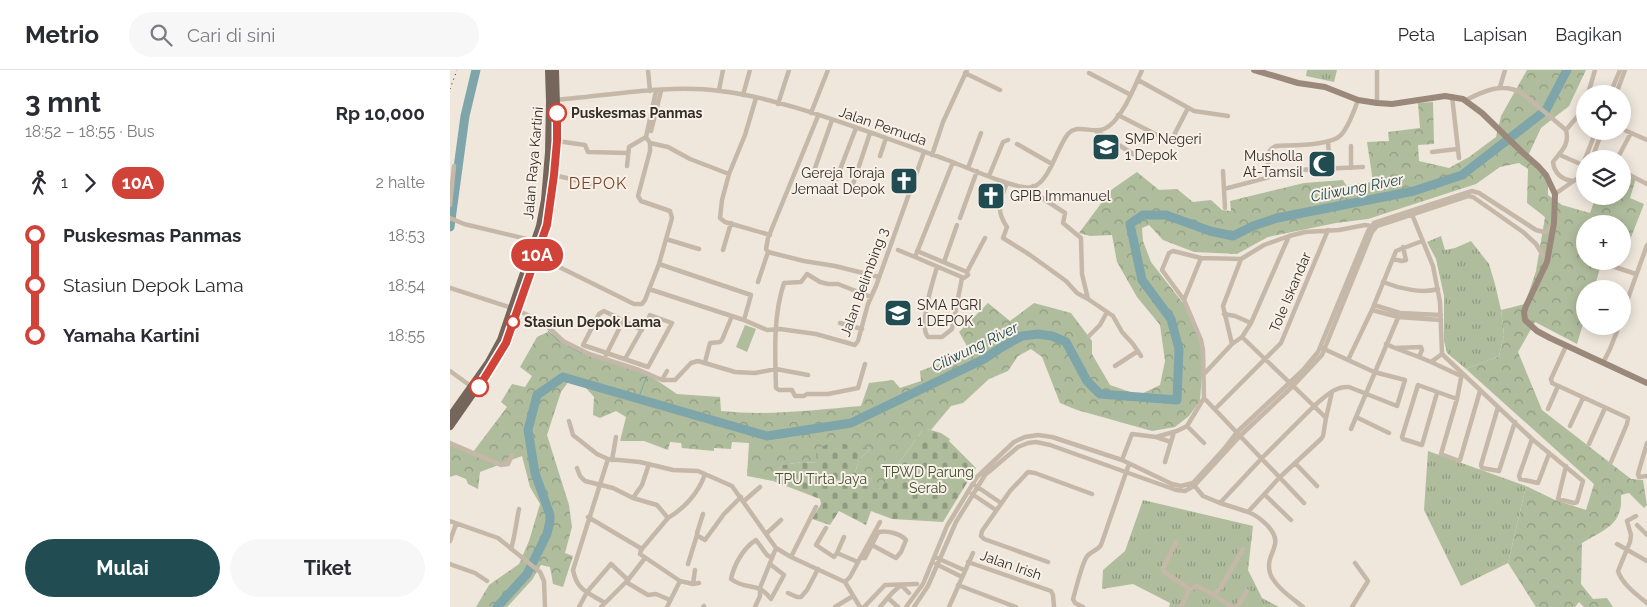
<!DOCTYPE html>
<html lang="id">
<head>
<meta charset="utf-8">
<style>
	body { margin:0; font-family:Raleway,sans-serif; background:#f7f7f7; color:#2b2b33; height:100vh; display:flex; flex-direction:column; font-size:19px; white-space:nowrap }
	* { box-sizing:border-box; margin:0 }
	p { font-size:16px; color:#7c7c81 }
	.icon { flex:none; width:28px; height:28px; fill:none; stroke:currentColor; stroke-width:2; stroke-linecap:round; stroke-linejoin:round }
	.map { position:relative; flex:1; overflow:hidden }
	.sheet { display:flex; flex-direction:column; background:#fff; width:450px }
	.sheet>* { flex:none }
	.badge { padding:0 10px; border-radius:16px; font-size:18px; line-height:32px }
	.buttons { position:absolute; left:1126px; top:15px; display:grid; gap:10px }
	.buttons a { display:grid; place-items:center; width:55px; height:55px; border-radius:50%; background:#fff; box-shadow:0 2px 12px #0003; font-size:25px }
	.map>.badge { position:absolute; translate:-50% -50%; box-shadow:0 0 0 2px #fff }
	.legs { display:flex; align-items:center; gap:8px; height:55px; padding:0 25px; font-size:16px }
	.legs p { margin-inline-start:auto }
	.headline { display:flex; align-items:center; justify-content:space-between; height:85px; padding:0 25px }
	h1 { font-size:28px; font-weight:700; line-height:38px }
	.action { display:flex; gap:10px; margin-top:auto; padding:10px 25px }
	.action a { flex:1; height:58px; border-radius:30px; background:#214c52; color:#fff; font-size:20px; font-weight:700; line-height:58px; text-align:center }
	.action a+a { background:#f7f7f7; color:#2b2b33 }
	ul { padding:0 25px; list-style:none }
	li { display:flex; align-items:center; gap:18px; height:50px; font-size:19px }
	li i { display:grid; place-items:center; width:8px; height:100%; margin:0 6px; background:currentColor }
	li i::after { content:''; width:12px; height:12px; margin:-6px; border:4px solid; border-radius:50%; background:#fff }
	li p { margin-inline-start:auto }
	li:first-child i { background:linear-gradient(#0000 50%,currentColor 0) }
	li:last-child i { background:linear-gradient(currentColor 50%,#0000 0) }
	header { display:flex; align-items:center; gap:30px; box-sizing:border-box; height:70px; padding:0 25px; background:#fff; border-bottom:1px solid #e1e1e2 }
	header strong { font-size:24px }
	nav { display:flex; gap:28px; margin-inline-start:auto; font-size:18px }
	.search { width:350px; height:45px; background:#f7f7f7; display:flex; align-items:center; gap:12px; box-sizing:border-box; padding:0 18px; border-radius:28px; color:#7c7c81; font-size:19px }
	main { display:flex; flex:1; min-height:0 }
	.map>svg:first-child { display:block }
	.grass { fill:url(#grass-tufts) }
	.forest { fill:url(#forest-crowns) }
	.cemetery { fill:url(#cemetery-stones) }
	.garden { fill:#b0bd9d }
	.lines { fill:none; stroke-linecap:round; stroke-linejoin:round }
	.stream { stroke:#7da5aa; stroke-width:1 }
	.river { stroke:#7da5aa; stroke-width:9 }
	.minor { stroke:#c6b8a9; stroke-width:4.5 }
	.secondary { stroke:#9a887a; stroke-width:6 }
	.primary { stroke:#75655a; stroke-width:8 }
	.rail { stroke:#342d28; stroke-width:1; stroke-dasharray:1 4; stroke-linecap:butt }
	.line-1-casing { stroke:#fff; stroke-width:11 }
	.line-1 { stroke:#d14338; stroke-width:8 }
	.stop-1-dot { fill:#fff; stroke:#d14338; stroke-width:2.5 }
	.labels { text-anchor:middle; stroke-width:4; stroke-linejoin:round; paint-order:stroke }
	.stop-label { font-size:14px; font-weight:bold; fill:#342d28; stroke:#f8f1e8; text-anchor:start }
	.street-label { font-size:14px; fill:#342d28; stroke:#f8f1e8 }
	.poi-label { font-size:14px; fill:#342d28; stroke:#f8f1e8; text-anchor:start }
	.park-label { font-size:14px; fill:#42502e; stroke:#f8f1e8 }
	.water-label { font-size:15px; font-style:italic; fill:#214c52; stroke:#f8f1e8 }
	.quarter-label { font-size:16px; letter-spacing:1px; fill:#7c4128; stroke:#f8f1e8 }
</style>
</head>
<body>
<header>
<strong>Metrio</strong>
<div class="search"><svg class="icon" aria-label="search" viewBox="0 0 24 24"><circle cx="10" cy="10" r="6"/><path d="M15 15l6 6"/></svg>Cari di sini</div>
<nav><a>Peta</a><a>Lapisan</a><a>Bagikan</a></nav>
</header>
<main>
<section class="sheet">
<div class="headline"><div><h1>3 mnt</h1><p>18:52 – 18:55 · Bus</p></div><b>Rp 10,000</b></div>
<div class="legs"><svg class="icon" aria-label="walk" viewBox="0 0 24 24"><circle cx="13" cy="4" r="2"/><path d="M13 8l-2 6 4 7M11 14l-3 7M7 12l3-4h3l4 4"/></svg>1<svg class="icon" aria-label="forward" viewBox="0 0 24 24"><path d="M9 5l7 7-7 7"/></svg><b class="badge" style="background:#d14338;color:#fff">10A</b><p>2 halte</p></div>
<ul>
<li><i style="color:#d14338"></i><b>Puskesmas Panmas</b><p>18:53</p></li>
<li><i style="color:#d14338"></i><span>Stasiun Depok Lama</span><p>18:54</p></li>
<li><i style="color:#d14338"></i><b>Yamaha Kartini</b><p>18:55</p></li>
</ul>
<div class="action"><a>Mulai</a><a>Tiket</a></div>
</section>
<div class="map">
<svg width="1197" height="537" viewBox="0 0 1197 537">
	<defs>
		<pattern id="grass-tufts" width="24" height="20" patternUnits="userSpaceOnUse" patternTransform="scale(1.25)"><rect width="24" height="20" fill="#b0bd9d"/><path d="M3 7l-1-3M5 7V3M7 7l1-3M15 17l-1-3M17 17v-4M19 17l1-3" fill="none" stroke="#909a80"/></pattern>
		<pattern id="forest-crowns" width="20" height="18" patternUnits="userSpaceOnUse" patternTransform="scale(1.25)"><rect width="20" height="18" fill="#b0bd9d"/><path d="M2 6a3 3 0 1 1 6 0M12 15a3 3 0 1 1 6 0" fill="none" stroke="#909a80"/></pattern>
		<pattern id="cemetery-stones" width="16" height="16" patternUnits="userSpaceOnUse" patternTransform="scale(1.25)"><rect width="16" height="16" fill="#b0bd9d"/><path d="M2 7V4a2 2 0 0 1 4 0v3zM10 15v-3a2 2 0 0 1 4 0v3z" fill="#909a80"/></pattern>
	</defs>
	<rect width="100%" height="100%" fill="#efe7dc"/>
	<!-- grass -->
	<path class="grass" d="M857,0H887L884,12L856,6Z
		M991,166L995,180L1005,178L1021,171L1039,194L1045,214L1051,240L1054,265L1049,286L1016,299L997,283L994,271V226L986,189L977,172Z
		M978,381L1076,416L1058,493L1011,516L974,440Z
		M693,430L803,456L798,500L812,528L829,537H719L720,533L683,514L652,519L653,500L675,481Z"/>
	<!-- forest -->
	<path class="forest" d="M1077,0H1136L1119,36L1091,58L1077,88L1098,110V125L1112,135L1140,143L1146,126H1172L1173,101L1186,108L1180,128L1194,134L1173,188L1172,154H1135V191H1152L1144,219H1135V247L1127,274L1085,252L1068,282L1092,340L1181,409L1193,410L1197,435L1194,438L1179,423L1171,425C1173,455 1155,459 1132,473L1131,514L1143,529L1157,528L1163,537H1134L1129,532L1125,537H1086L1058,493L1076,416L1105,430L1136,440L1144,414L1016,299L1049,286L1054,265L1051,240L1075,234L1086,201L1095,147L1077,133L1078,99L1069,93L1050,97L1026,114L918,149L886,153L818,167L787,184L744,182L713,170L699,155L692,158L693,171L701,192L743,246L754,276L750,331L739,346L725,357L702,361L627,340L610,333L592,287L581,279L568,286L558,301L539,309L513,333L501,336L481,360L474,358L430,419L420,417L422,409L405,403L409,390L420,379L367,393L352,392L332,395L323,411L297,406L299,373L282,372L281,379L264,378V381L232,378L231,373L220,372L218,380L194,371H170L176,347L166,341L150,348L143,345L144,327L135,317L119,311L111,322L97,365L119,435L122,457L115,483L123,486L113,517L103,514L100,497L91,495L82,510L57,537H26L39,515L69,494L79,471L90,434L80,417L72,386L30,402L28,419L18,414L16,409L6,405L0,407V373L23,382L57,337L51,332L62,314L75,317L82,306L70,297L87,267L98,262L148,288L193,301L227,324L270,327L271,341C318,346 364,340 411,336L419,313L443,310L450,318L471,311L470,301L503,289L518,278L509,262L538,233L560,251L584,233L621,243L642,271V284L660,315L689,325L710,315L715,291L710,255L687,227L667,192L662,165L640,166L629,163L661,120L687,102L709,120L727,119L743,132L761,130L772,140L781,141L780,131L854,113L893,110L896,115L923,112L917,72L939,71L938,62L970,58L968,33L983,32L984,74L968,75L969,91L999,98L1019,87L1046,67L1051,46Z"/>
	<!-- cemetery -->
	<path class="cemetery" d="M474,358L491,363L500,369L499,371L526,398L493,452L442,449L421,441L416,455L389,441L380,455L362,449L371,434L370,429L323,411L332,395L352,392L367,393L366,379L383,372L420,379L409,390L405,403L422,409L421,416L430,419Z"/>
	<!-- garden -->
	<path class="garden" d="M295,255L306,259L297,282L286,277Z"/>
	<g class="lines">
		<!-- stream -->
		<path class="stream" d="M98,261L110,272
			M118,276L132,283
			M188,329L197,306"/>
		<!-- river -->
		<path class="river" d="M0,157L15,46L26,0
			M47,537L77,504L97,464L100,451V445L85,403L78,360L87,325L113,307L317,366L401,353L534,289L552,277L572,266L588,264L602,266L616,272L637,311L650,324L727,330L729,279L721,249L692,210L680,154L693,145H716L760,161L783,166L803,156L827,148L964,121L1012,105L1096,40L1117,0"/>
		<!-- minor -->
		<path class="minor" d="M198,0L200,21
			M515,3L550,20
			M639,3L681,25
			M688,10L744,41L778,46
			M1050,17L1055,0
			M269,20L273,0
			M1138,24L1145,0
			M1160,24L1170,0
			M1166,24L1175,0
			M293,25L300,0
			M1002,26L1009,88
			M104,30C157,26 218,14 270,21C323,27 385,50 436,68C458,76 479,83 500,91C516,97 568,121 583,117C600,111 607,77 618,64C628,53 642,64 654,59C671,52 685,16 692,0
			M1016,30C1034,21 1052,12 1072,23L1116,60C1120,75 1111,81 1103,92C1104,103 1112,110 1123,111
			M927,33V0
			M328,34L339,0
			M361,43L378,0
			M668,45L719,71L722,69L738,38
			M1172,59L1197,70
			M1116,60L1132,41L1135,33
			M201,61L211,21
			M646,61L685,85
			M107,71L135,75L138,82L178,83
			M878,72L880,98
			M200,73L218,77L240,89L279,104L295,65L306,28
			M567,74L602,94
			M982,82L1007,79
			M482,85L493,52L517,0
			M1110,85L1135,96
			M430,86L436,68
			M1135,89L1146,61
			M1142,89L1152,61
			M1167,89L1181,63
			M177,96L179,77L196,67
			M365,98L382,50
			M518,98L531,63
			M901,98V76
			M773,101L775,138
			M1172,101L1197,114
			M279,104L272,130L270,148L275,152L320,165
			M104,105L142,114
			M539,106L553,72L558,70
			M823,106C817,97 814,81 826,76C841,75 881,76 891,65C899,56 904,41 908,30
			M1130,106L1135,89
			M557,113C550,130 545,140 557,157L553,168L580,185L616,211L627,223L638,229
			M403,114L420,63
			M583,116L589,126L615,143L613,153L631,168L632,204L638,229L663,246L672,262L683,274L691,286
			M774,119L847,100L913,97
			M381,123L406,58
			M1105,124L1135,103
			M0,135L4,96
			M961,142L983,196L990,232L992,284L1082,369L1133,411L1127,432L1124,433L1108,429L1116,396
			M0,148L14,154L85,171
			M510,148L527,101
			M216,169L249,179
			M273,180L281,153
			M448,180L465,187L503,92
			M467,181L517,202
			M318,182L354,191L385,196L429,207
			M87,186L184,234H192L195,230L209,194L222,148L220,141L191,131L188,126L200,81V73L196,67L206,21
			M465,187L514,208L518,205L517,202L535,168
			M943,189L952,191L956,190L953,177
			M494,192L507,155
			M209,194L301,225L294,250
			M1159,195L1186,204
			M487,197C483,211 468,256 478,267H492L502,259L512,208
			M308,212L318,182L316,179L318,168L368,46
			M933,212C948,218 972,224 988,219
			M0,218L62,238
			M199,219L294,250L317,260L330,259L366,264L405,275L408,271L418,234L426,216L474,82
			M734,230L751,188
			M924,235L950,243L991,245
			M67,240L94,253L113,271L139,284L189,300L212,310H225L241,293L248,291L285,302L305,303L326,299L358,305
			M922,240L948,247L991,250
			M774,244L785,246L801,253
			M1172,245L1197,175
			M390,253L412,259
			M639,266L650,255L657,242
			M782,274L773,236L791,189
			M936,274L945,278L971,277L972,280L969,287L945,278
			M1116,276L1101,309L1102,313L1178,348L1177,354L1161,392
			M992,284L981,292L1011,306
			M156,285L173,251
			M969,287L981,292
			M175,289L200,245L222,253L198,297L133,275L149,244L154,241L192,260
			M898,290L922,240L946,181L972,171
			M255,292L260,273L270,272L272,270L282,246
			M1153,293L1160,279L1169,256
			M415,294L408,318L378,324H357L354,326H345L342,320H329L326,318C325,283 323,246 334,213L351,212L357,204L370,212L378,214H388L421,227
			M665,296L688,281
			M0,301L22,317
			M1012,303L1007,329L991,384L1009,391L1010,390L1030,321
			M754,304L782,274L792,267L801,253L839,166
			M212,310L217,301
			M987,323L972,375L953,369L952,367L968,315L1007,329
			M754,328L854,433
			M1048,337L1031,395L1032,398L1049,401L1065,352
			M765,339L831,273L878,160
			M1098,339L1108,316
			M906,347L939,363
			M876,348L882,322
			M119,351L123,365L147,384L158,389L190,392L223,400L248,401L282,416L326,478L341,487L395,512L400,507L430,452
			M737,356L754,373
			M1120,356L1133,328
			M901,359L950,243
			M706,367L721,372
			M1082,369L1069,406L1070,409L1088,413L1099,384
			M0,373L51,395L58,394L62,385
			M1197,373L1188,404L1189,407L1197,406
			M1139,374L1155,338
			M162,390L166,367
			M672,390L682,364L706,367L727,361L737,356L754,328L753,280L751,270L734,230L712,200L719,183L723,181L751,188L791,189L814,175L839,166L855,162L889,160L915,155L921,156
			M715,392L724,362
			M845,393L867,416
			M127,398L130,406L135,411L163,418L183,428L207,435L218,448C235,438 249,422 255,404
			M743,414L753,426L770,433L811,389L864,336L792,267
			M526,416L551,433
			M522,424L546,440
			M815,425L841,450
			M183,428L192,415L199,394
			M294,431L310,417
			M770,433L798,442L830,407L871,369L873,366L876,348L864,336C875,327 884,316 899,317L947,336L955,310L924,302L872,278
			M798,442C806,445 811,449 817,455C837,476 814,482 820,503C824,516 842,528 853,537
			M253,444L247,463L248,466L255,470L274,444L291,427
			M1186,446L1177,451L1181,465L1180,472L1168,501C1172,514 1187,525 1197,533
			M138,447L192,479
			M218,448L191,480L190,484L230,511L243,514L249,513
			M0,451L48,468L90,502L94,511L95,537
			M1187,455L1197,465
			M376,458L366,475L384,487L387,483
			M316,464L331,450
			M394,467L387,483L408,492
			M0,471L6,454
			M726,472L713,498L714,502L737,517L739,520
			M1167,474L1197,491
			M61,479C65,466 66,453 69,439
			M341,487L366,437
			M410,488H415L428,463L429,462C437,460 451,464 456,470L451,482L446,488L422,475
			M487,488L514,500
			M518,492L601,521L603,525L604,537
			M598,492L534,469L531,466L532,461L560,421L578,402L585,403L642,424
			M0,494L25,503L37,511
			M238,494L247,465
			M320,494L334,505L321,529C308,511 297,521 281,509C284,495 293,478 306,470L317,485L322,488
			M486,494L512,507
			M178,510L195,488
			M176,512L198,525L206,524L220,530
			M395,512L410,537
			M243,514L245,500
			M508,515L566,537
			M338,523L347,527H351L357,520L368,499
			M764,525L771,517L793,479
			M438,528L448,537
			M129,537L137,522L161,494L178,510L155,533
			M151,537L155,533C138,522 127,521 123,500L158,389
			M217,537L230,511
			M253,537L254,536
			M305,537L310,526V518L326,478
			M385,537L403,526
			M414,537L435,515L467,514
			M430,537L442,523L451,515L459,523
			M456,537L473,514L497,456L527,407L564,372L575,367L588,365L602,367L672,390L722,414L731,416L743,413L774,379L787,362L853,300L868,282L918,161L924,153L1022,121L1029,123L1086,160L1094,162L1099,160L1103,154
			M464,537L478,516L506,452L535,405L568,377L578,373L586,372L600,375L726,420L735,421L744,416L790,366L843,316L872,285L922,162L927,156L1018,126L1023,127L1073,162L1086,174L1097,192
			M499,537L523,483
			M633,537L625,533L623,529C626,519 631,497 636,488C639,482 647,481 651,475L679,394
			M731,537L739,520L747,516L764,525L782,537
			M787,537L797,521
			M902,537L918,511L905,493"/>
		<!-- secondary -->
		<path class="secondary" d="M804,0L848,13L875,17L908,30L927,33L942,34L995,26L1013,29L1032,43L1071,81L1088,96L1096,105L1105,124L1104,153L1097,192L1076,236L1074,242L1075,250L1087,261L1100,268L1197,313"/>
		<!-- primary -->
		<path class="primary" d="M0,347L39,292L51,270L90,156L95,130L99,82L100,31L99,0
			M0,356L53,280L95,164L100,143L107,71L105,0"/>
		<!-- rail -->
		<path class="rail" d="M0,19L7,0"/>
	</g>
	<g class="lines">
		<defs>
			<path id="line-1" d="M29,317L56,273L97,155L104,105L107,71V43"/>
		</defs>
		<!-- line-1 casing -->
		<use href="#line-1" class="line-1-casing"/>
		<!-- line-1 -->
		<use href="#line-1" class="line-1"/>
	</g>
	<!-- icons -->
	<defs>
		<symbol id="school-square" viewBox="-11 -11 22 22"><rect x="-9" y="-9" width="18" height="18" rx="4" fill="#214c52" stroke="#f8f1e8"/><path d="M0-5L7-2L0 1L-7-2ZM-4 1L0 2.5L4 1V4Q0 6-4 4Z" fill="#fff"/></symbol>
		<symbol id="mosque-square" viewBox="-11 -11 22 22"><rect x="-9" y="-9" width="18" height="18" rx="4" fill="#214c52" stroke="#f8f1e8"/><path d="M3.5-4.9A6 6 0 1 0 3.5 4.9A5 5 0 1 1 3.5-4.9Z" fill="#fff"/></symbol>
		<symbol id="church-square" viewBox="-11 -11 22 22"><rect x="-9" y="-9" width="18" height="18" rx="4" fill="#214c52" stroke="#f8f1e8"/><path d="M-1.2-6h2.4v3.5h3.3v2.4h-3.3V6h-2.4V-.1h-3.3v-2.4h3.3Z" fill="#fff"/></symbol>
	</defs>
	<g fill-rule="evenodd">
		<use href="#school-square" x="640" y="61" width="32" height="32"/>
		<use href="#mosque-square" x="856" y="78" width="32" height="32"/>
		<use href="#church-square" x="438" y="95" width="32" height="32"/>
		<use href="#church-square" x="525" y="110" width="32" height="32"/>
		<use href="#school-square" x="432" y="227" width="32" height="32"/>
	</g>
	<!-- markers -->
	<g class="stop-1-dot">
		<circle cx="107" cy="43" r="9"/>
		<circle cx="63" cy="252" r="6"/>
		<circle cx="29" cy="317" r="9"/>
	</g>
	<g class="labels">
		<!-- stop labels -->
		<g class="stop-label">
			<text x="121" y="48">Puskesmas Panmas</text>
			<text x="74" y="257">Stasiun Depok Lama</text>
		</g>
		<!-- street labels -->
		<g class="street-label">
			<text transform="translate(433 56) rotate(19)" y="5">Jalan Pemuda</text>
			<text transform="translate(83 93) rotate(-85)" y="5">Jalan Raya Kartini</text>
			<text transform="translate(414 212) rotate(-70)" y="5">Jalan Belimbing 3</text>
			<text transform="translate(840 222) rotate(-67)" y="5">Tole Iskandar</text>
			<text transform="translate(561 495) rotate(19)" y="5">Jalan Irish</text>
		</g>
		<!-- poi labels -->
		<g class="poi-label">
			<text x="675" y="74">SMP Negeri<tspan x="675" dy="16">1 Depok</tspan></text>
			<text x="853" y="91" text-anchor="end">Musholla<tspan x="853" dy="16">At-Tamsil</tspan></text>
			<text x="435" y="108" text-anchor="end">Gereja Toraja<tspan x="435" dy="16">Jemaat Depok</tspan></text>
			<text x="560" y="131">GPIB Immanuel</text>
			<text x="467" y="240">SMA PGRI<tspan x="467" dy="16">1 DEPOK</tspan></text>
		</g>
		<!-- park labels -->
		<g class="park-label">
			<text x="478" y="407">TPWD Parung<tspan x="478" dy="16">Serab</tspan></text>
			<text x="371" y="414">TPU Tirta Jaya</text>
		</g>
		<!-- water labels -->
		<g class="water-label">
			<text transform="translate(907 118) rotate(-11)" y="5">Ciliwung River</text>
			<text transform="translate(525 277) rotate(-26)" y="5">Ciliwung River</text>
		</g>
		<!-- quarter labels -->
		<g class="quarter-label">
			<text x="148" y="119">DEPOK</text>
		</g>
	</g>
</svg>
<div class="buttons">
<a><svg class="icon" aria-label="locate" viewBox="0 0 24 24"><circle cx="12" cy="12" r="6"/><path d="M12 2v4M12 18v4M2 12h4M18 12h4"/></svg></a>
<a><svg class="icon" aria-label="layers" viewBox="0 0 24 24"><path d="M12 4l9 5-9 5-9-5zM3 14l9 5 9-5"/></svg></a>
<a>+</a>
<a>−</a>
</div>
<b class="badge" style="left:87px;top:185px;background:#d14338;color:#fff">10A</b>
</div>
</main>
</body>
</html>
